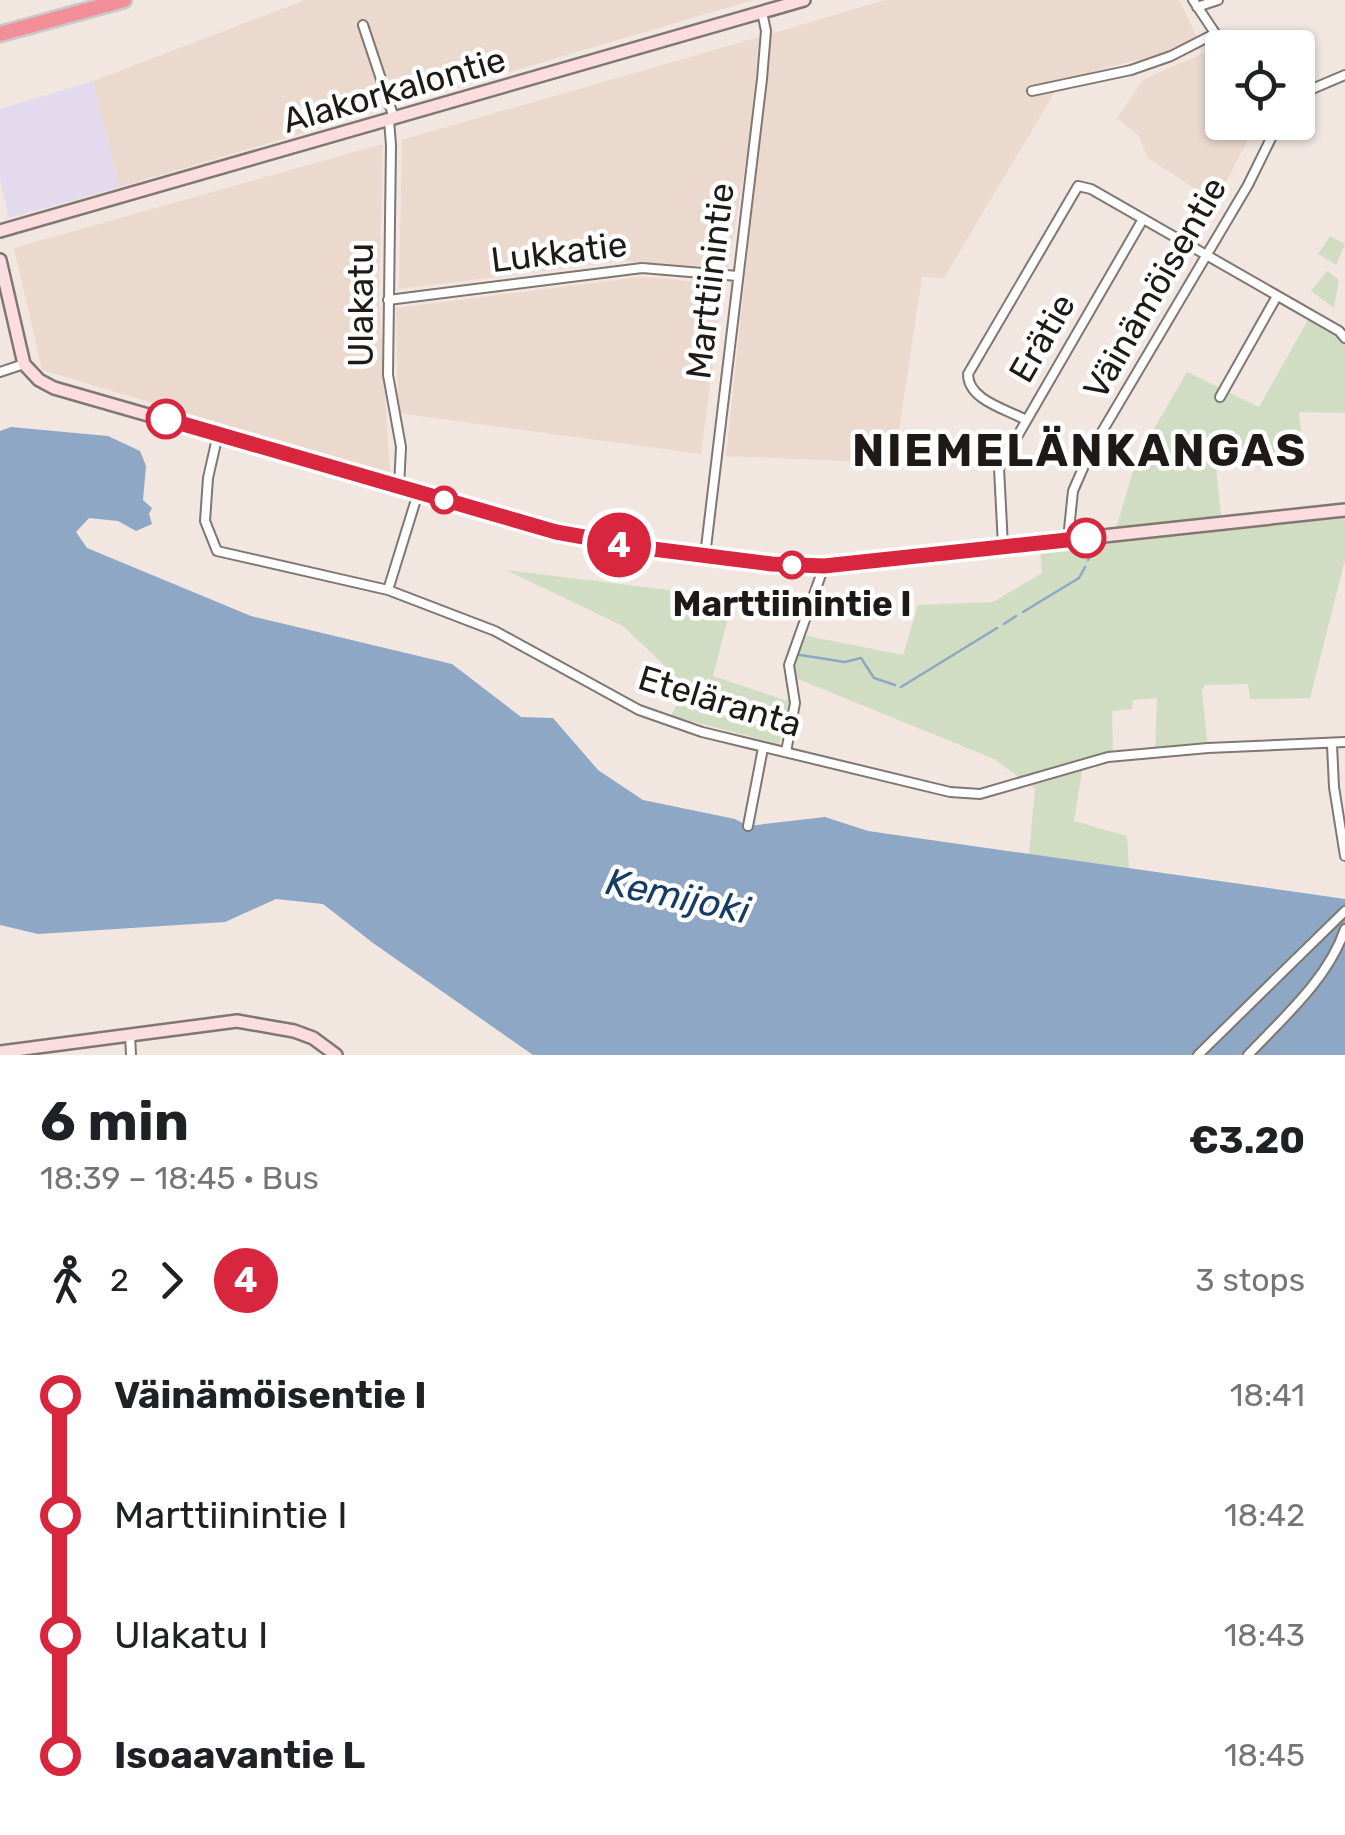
<!DOCTYPE html>
<html lang="en">
<head>
<meta charset="utf-8">
<style>
	body { margin:0; font-family:Rubik,sans-serif; background:#f6f6f6; color:#202124; height:100vh; display:flex; flex-direction:column; font-size:38px; white-space:nowrap }
	* { box-sizing:border-box; margin:0 }
	p { font-size:32px; color:#757577 }
	.icon { flex:none; width:55px; height:55px; fill:none; stroke:currentColor; stroke-width:2; stroke-linecap:round; stroke-linejoin:round }
	.map { position:relative; height:1055px; overflow:hidden }
	.drawer { display:flex; flex-direction:column; background:#fff; flex:1 }
	.drawer>* { flex:none }
	.badge { padding:0 20px; border-radius:32px; font-size:35px; line-height:65px }
	.buttons { position:absolute; left:1205px; top:30px; display:grid; gap:20px }
	.buttons a { display:grid; place-items:center; width:110px; height:110px; border-radius:10px; background:#fff; box-shadow:0 2px 8px #0004; font-size:50px }
	.map>.badge { position:absolute; translate:-50% -50%; box-shadow:0 0 0 5px #fff }
	.legs { display:flex; align-items:center; gap:15px; height:110px; padding:0 40px; font-size:32px }
	.legs p { margin-inline-start:auto }
	.overview { display:flex; align-items:center; justify-content:space-between; height:170px; padding:0 40px }
	h1 { font-size:55px; font-weight:700; line-height:75px }
	ul { padding:0 40px; list-style:none }
	li { display:flex; align-items:center; gap:35px; height:120px; font-size:38px }
	li i { display:grid; place-items:center; width:15px; height:100%; margin:0 12px; background:currentColor }
	li i::after { content:''; width:25px; height:25px; margin:-12px; border:8px solid; border-radius:50%; background:#fff }
	li p { margin-inline-start:auto }
	li:first-child i { background:linear-gradient(#0000 50%,currentColor 0) }
	li:last-child i { background:linear-gradient(currentColor 50%,#0000 0) }
	.map>svg:first-child { display:block }
	.commercial { fill:#e4daee }
	.built { fill:#ebd9ce }
	.green { fill:#d1ddc2 }
	.water { fill:#8da7c4 }
	.lines { fill:none; stroke-linecap:round; stroke-linejoin:round }
	.stream { stroke:#8da7c4; stroke-width:2.5 }
	.street-casing { stroke:#807771; stroke-width:12 }
	.secondary-casing { stroke:#807771; stroke-width:16 }
	.highway-casing { stroke:#c9c8c8; stroke-width:19 }
	.street { stroke:#fff; stroke-width:8 }
	.secondary { stroke:#fbdde0; stroke-width:11 }
	.highway { stroke:#f28e98; stroke-width:14 }
	.line-1-casing { stroke:#fff; stroke-width:22 }
	.line-1 { stroke:#d7263d; stroke-width:15 }
	.stop-1-dot { fill:#fff; stroke:#d7263d; stroke-width:5 }
	.labels { text-anchor:middle; stroke-width:9; stroke-linejoin:round; paint-order:stroke }
	.street-label { font-size:35px; fill:#1e1a18; stroke:#fff }
	.stop-label { font-size:35px; font-weight:bold; fill:#1e1a18; stroke:#fff }
	.water-label { font-size:38px; font-style:italic; fill:#163c64; stroke:#fff }
	.district-label { font-size:45px; font-weight:bold; letter-spacing:2.5px; fill:#1e1a18; stroke:#fff }
</style>
</head>
<body>
<div class="map">
<svg width="1345" height="1055" viewBox="0 0 1345 1055">
	<rect width="100%" height="100%" fill="#f1e6e0"/>
	<!-- commercial -->
	<path class="commercial" d="M93,81L120,187L9,218L0,179V109Z"/>
	<!-- built -->
	<path class="built" d="M305,0H753L120,187L93,81Z
		M885,0H1179L1197,37L1159,55L1108,67L1059,85L944,278L922,277L894,463L726,456L771,34Z
		M759,37L749,143L728,268L623,261L399,289L402,140Z
		M1211,50L1222,69V122L1257,123L1215,202L1148,158L1139,136L1117,118L1144,79Z
		M383,144L379,300L390,474L42,370L14,248Z
		M641,277L723,284L701,454L398,413L396,308Z"/>
	<!-- green -->
	<path class="green" d="M1330,236L1345,244L1336,265L1318,254Z
		M1327,271L1339,280L1334,308L1311,291Z
		M1308,320L1326,324L1345,338V413L1299,412L1303,454L1216,467L1222,525L1345,512V560L1310,698L1250,699L1248,684L1205,685L1202,692L1208,748L1155,752L1157,698L1133,700L1132,709L1112,711L1113,752L1083,765L1074,821L1127,836L1129,868L1029,854L1035,789L994,759L798,679L779,744L671,716L686,686L623,626L506,570L733,598L713,676L787,701L802,635L903,655L918,605L993,602L1042,573L1040,545L1113,538L1137,458L1187,372L1259,407Z"/>
	<!-- water -->
	<path class="water" d="M11,427L108,436L140,451L146,466L143,500L152,508L149,514L152,524L136,531L118,521L89,518L76,532L87,548L251,616L452,664L521,717L553,718L598,770L643,800L735,819L748,826L825,817L868,831L1345,899V1055H533L373,943L323,904L276,899L225,922L38,934L0,925V431Z"/>
	<g class="lines">
		<!-- stream -->
		<path class="stream" d="M1088,560L1097,543
			M1023,612L1079,578L1085,567
			M1004,624L1016,616
			M800,655L845,662L861,658L874,678L895,685
			M901,687L997,628"/>
		<defs>
			<path id="street" d="M1193,0L1225,48
				M1197,7L1218,0
				M363,25L394,118
				M1032,91L1131,70L1171,56L1214,34
				M1298,99L1312,89L1345,75
				M389,120L391,145L388,375L401,447L399,487
				M388,300L642,268L738,276
				M0,372L24,364
				M1220,397L1277,296
				M1026,420C1006,409 968,400 968,374L1078,186L1091,189L1339,331L1345,338
				M218,434L208,478L205,521L217,551L388,590L495,631L639,710L702,732L950,792L980,794L1108,757L1208,748L1345,742
				M1068,539L1073,491L1090,452L1248,185L1279,122
				M1003,546L999,468L1143,219
				M705,556L762,79L766,31L762,12
				M388,590L418,493
				M1332,745L1334,787L1345,856
				M786,752L795,703L789,665L824,566
				M748,826L763,748
				M130,1035L131,1055
				M1198,1055L1345,911
				M1248,1055C1284,1017 1328,979 1345,929"/>
			<path id="secondary" d="M0,231L804,0
				M0,260L24,364L39,380L54,388L556,532L672,552L772,564L824,566L1345,510
				M0,1052L237,1021L294,1031L313,1038L336,1055"/>
			<path id="highway" d="M0,34L124,0"/>
		</defs>
		<!-- street casing -->
		<use href="#street" class="street-casing"/>
		<!-- secondary casing -->
		<use href="#secondary" class="secondary-casing"/>
		<!-- highway casing -->
		<use href="#highway" class="highway-casing"/>
		<!-- street -->
		<use href="#street" class="street"/>
		<!-- secondary -->
		<use href="#secondary" class="secondary"/>
		<!-- highway -->
		<use href="#highway" class="highway"/>
	</g>
	<g class="lines">
		<defs>
			<path id="line-1" d="M166,419L556,532L645,548L772,564L824,566L1086,538"/>
		</defs>
		<!-- line-1 casing -->
		<use href="#line-1" class="line-1-casing"/>
		<!-- line-1 -->
		<use href="#line-1" class="line-1"/>
	</g>
	<!-- markers -->
	<g class="stop-1-dot">
		<circle cx="166" cy="419" r="18"/>
		<circle cx="444" cy="500" r="12"/>
		<circle cx="1086" cy="538" r="18"/>
		<circle cx="792" cy="565" r="12"/>
	</g>
	<g class="labels">
		<!-- street labels -->
		<g class="street-label">
			<text transform="translate(394 90) rotate(-16)" y="12">Alakorkalontie</text>
			<text transform="translate(559 252) rotate(-7)" y="12">Lukkatie</text>
			<text transform="translate(710 281) rotate(-83)" y="12">Marttiinintie</text>
			<text transform="translate(1155 288) rotate(-60)" y="12">Väinämöisentie</text>
			<text transform="translate(361 305) rotate(-90)" y="12">Ulakatu</text>
			<text transform="translate(1042 338) rotate(-60)" y="12">Erätie</text>
			<text transform="translate(720 701) rotate(17)" y="12">Eteläranta</text>
		</g>
		<!-- stop labels -->
		<g class="stop-label">
			<text x="792" y="616">Marttiinintie I</text>
		</g>
		<!-- water labels -->
		<g class="water-label">
			<text transform="translate(678 896) rotate(12)" y="13">Kemijoki</text>
		</g>
		<!-- district labels -->
		<g class="district-label">
			<text x="1080" y="466">NIEMELÄNKANGAS</text>
		</g>
	</g>
</svg>
<div class="buttons">
<a><svg class="icon" aria-label="locate" viewBox="0 0 24 24"><circle cx="12" cy="12" r="6"/><path d="M12 2v4M12 18v4M2 12h4M18 12h4"/></svg></a>
</div>
<b class="badge" style="left:619px;top:545px;background:#d7263d;color:#fff">4</b>
</div>
<section class="drawer">
<div class="overview"><div><h1>6 min</h1><p>18:39 – 18:45 · Bus</p></div><b>€3.20</b></div>
<div class="legs"><svg class="icon" aria-label="walk" viewBox="0 0 24 24"><circle cx="13" cy="4" r="2"/><path d="M13 8l-2 6 4 7M11 14l-3 7M7 12l3-4h3l4 4"/></svg>2<svg class="icon" aria-label="forward" viewBox="0 0 24 24"><path d="M9 5l7 7-7 7"/></svg><b class="badge" style="background:#d7263d;color:#fff">4</b><p>3 stops</p></div>
<ul>
<li><i style="color:#d7263d"></i><b>Väinämöisentie I</b><p>18:41</p></li>
<li><i style="color:#d7263d"></i><span>Marttiinintie I</span><p>18:42</p></li>
<li><i style="color:#d7263d"></i><span>Ulakatu I</span><p>18:43</p></li>
<li><i style="color:#d7263d"></i><b>Isoaavantie L</b><p>18:45</p></li>
</ul>
</section>
</body>
</html>
